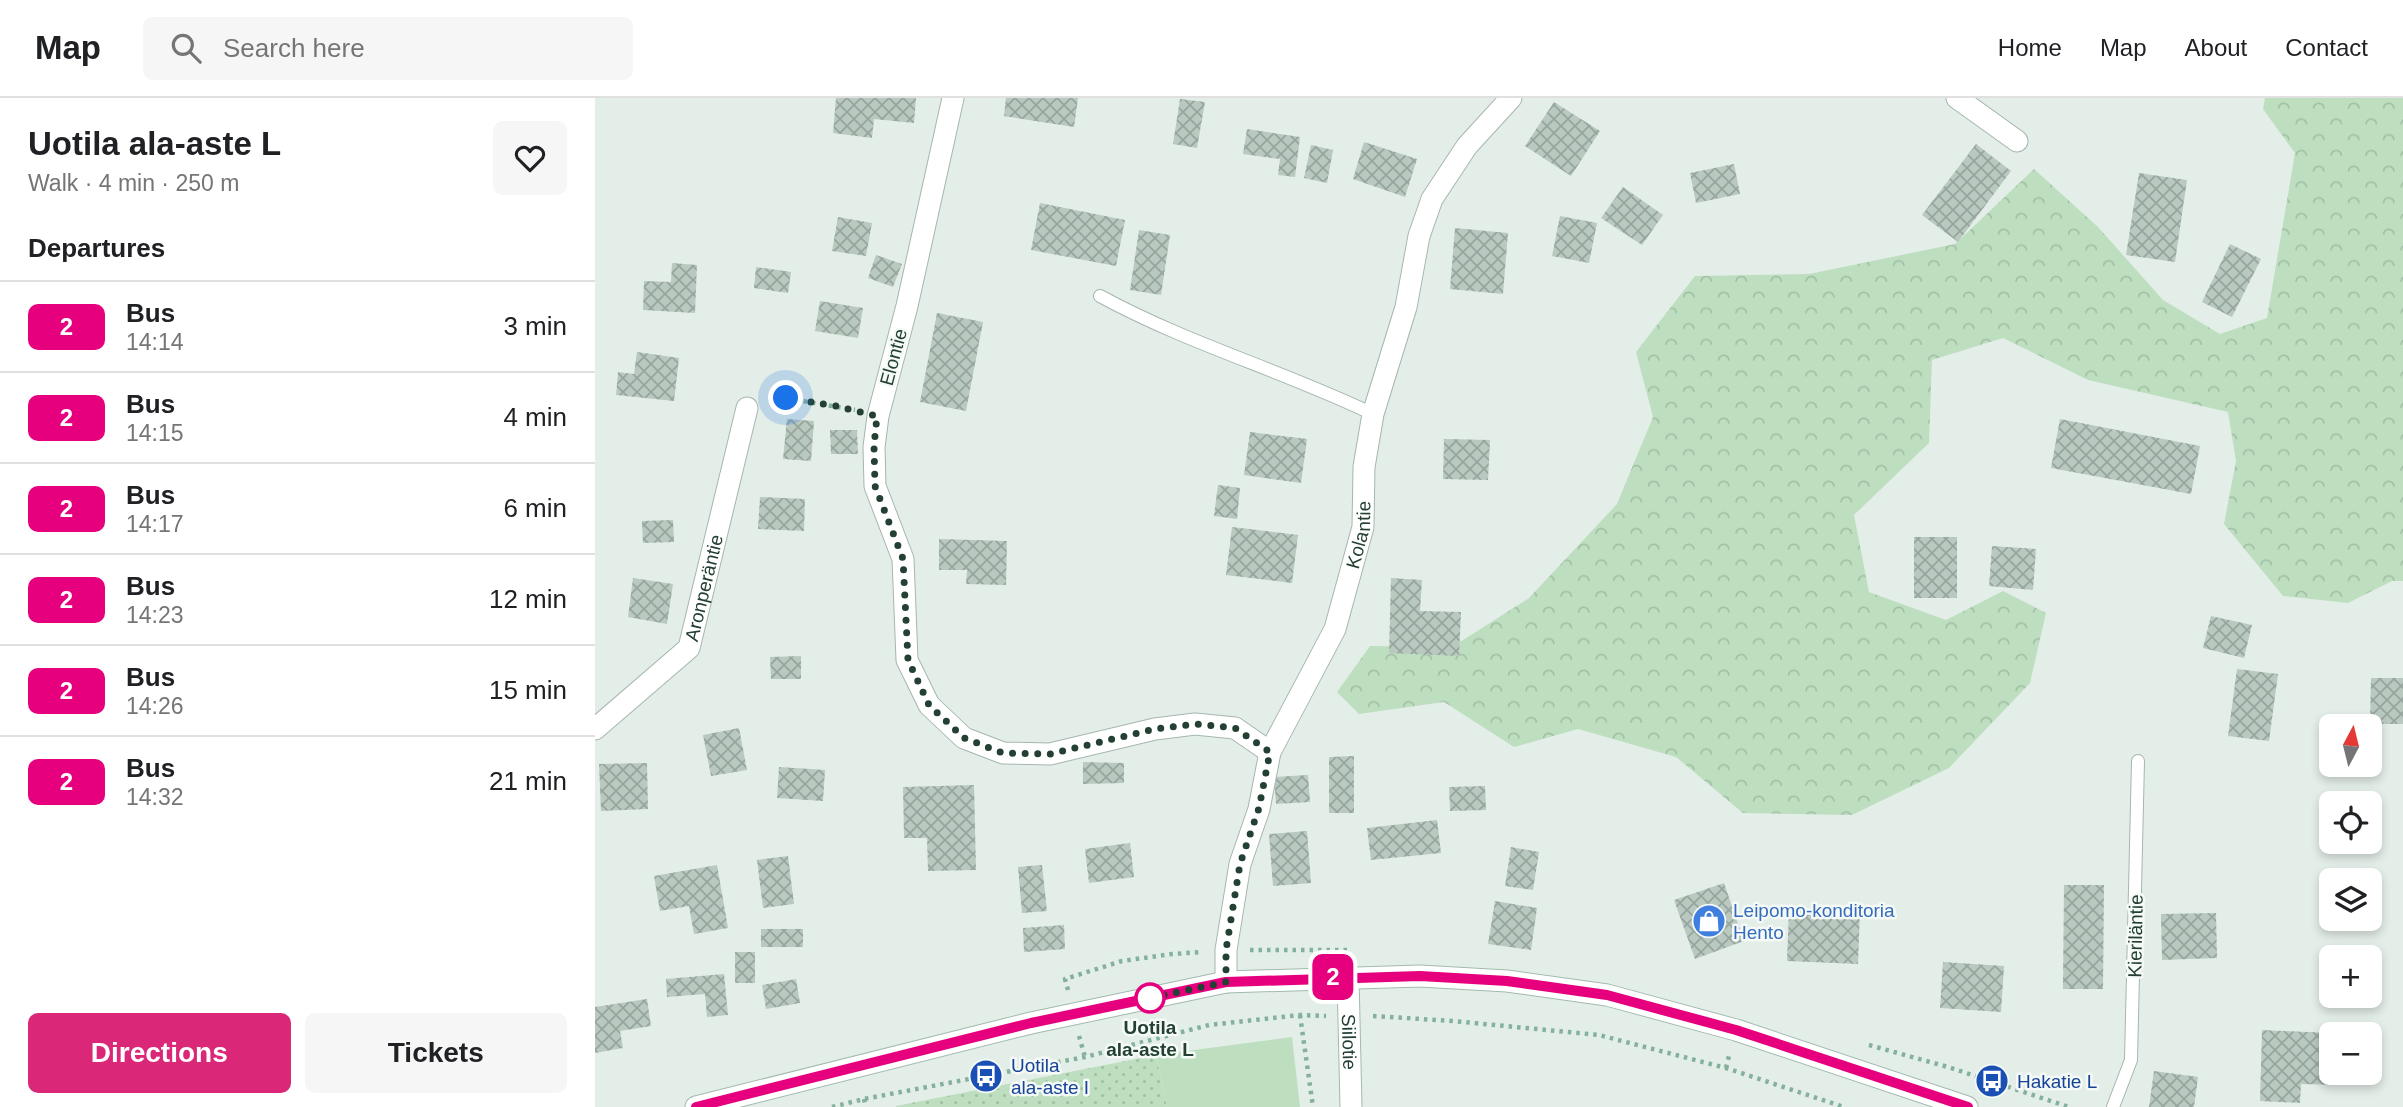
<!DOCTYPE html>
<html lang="en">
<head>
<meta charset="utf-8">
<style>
	body { margin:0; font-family:Helvetica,sans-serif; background:#f6f6f6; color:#202124; height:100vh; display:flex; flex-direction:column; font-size:26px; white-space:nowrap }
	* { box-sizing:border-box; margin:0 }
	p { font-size:23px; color:#757577 }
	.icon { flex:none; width:38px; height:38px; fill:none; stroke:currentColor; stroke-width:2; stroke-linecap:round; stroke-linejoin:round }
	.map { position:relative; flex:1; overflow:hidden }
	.details { display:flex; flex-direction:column; background:#fff; width:595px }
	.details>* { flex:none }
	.badge { padding:0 14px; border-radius:10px; font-size:24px; line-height:46px }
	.needle { width:46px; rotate:7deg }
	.buttons { position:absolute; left:1724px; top:616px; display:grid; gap:14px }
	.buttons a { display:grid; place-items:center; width:63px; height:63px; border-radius:10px; background:#fff; box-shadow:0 4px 10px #0003; font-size:35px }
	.you { position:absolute; width:35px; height:35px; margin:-18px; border:5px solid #fff; border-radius:50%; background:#1a73e8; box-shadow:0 0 0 10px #1a73e833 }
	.map>.badge { position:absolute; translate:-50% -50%; box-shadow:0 0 0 4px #fff }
	h2 { padding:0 28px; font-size:26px; line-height:63px }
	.round { display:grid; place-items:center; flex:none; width:74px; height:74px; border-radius:10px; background:#f6f6f6 }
	.overview { display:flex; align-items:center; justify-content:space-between; height:119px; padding:0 28px }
	h1 { font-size:33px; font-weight:700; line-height:52px }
	.primary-button { display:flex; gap:14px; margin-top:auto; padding:14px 28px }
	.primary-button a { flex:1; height:80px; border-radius:10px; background:#db2777; color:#fff; font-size:28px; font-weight:700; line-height:80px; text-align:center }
	.primary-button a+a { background:#f6f6f6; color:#202124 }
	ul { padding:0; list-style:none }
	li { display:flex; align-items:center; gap:21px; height:91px; padding:0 28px; border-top:2px solid #e0e0e0 }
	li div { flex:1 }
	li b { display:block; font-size:26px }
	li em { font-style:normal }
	li .badge { min-width:77px; font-weight:700; text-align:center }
	header { display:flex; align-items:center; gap:42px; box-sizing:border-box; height:98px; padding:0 35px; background:#fff; border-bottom:2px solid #e0e0e0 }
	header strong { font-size:33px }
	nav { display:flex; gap:38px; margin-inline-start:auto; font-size:24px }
	.search { width:490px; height:63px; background:#f6f6f6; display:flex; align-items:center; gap:18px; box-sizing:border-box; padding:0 24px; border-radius:10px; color:#757577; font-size:26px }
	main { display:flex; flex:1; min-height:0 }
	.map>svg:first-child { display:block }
	.grass { fill:url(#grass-dots) }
	.forest { fill:url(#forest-crowns) }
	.park { fill:#bddfc0 }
	.building { fill:url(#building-cross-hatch) }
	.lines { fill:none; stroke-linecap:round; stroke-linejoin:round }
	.lane-casing { stroke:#a6b6ae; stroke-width:14 }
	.street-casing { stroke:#a6b6ae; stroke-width:23 }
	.secondary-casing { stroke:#a2baad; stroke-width:23 }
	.path { stroke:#84b19b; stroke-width:4.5; stroke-dasharray:3.5 5; stroke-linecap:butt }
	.lane { stroke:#fff; stroke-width:12 }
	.street { stroke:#fff; stroke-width:21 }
	.secondary { stroke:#fff; stroke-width:21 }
	.line-casing { stroke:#fff; stroke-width:16 }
	.line { stroke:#e6007e; stroke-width:10 }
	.walk { stroke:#234033; stroke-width:7; stroke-dasharray:0 12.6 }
	.stop-dot { fill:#fff; stroke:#e6007e; stroke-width:3.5 }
	.labels { text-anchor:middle; stroke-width:5; stroke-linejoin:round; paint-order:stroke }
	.street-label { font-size:19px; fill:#234033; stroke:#f5faf6 }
	.shop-label { font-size:19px; fill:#366cbe; stroke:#f5faf6; text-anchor:start }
	.stop-label { font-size:19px; font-weight:bold; fill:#234033; stroke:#f5faf6 }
	.transit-label { font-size:19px; fill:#164399; stroke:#f5faf6; text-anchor:start }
</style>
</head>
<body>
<header>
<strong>Map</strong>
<div class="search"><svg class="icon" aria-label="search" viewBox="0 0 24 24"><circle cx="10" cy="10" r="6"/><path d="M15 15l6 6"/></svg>Search here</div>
<nav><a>Home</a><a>Map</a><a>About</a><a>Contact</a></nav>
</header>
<main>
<section class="details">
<div class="overview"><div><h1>Uotila ala-aste L</h1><p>Walk · 4 min · 250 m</p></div><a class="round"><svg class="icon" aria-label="heart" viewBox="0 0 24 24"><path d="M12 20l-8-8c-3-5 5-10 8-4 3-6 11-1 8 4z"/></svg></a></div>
<h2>Departures</h2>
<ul>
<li><span class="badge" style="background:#e6007e;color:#fff">2</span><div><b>Bus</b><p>14:14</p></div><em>3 min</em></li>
<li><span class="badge" style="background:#e6007e;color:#fff">2</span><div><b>Bus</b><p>14:15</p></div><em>4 min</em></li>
<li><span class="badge" style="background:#e6007e;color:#fff">2</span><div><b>Bus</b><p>14:17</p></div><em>6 min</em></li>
<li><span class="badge" style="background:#e6007e;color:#fff">2</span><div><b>Bus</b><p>14:23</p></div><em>12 min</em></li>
<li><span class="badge" style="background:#e6007e;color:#fff">2</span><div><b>Bus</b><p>14:26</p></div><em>15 min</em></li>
<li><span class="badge" style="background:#e6007e;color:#fff">2</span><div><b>Bus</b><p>14:32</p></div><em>21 min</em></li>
</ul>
<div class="primary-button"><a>Directions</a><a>Tickets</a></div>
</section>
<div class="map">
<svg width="1808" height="1009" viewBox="0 0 1808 1009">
	<defs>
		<pattern id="grass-dots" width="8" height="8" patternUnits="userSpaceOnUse" patternTransform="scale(1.75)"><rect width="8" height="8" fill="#bddfc0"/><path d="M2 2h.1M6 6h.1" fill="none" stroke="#a2c0a5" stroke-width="1.8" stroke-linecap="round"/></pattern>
		<pattern id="forest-crowns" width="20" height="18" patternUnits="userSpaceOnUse" patternTransform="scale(1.75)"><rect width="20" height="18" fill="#bddfc0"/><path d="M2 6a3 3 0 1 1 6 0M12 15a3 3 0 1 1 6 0" fill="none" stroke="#a2c0a5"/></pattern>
		<pattern id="building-cross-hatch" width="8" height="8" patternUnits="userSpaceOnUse" patternTransform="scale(1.75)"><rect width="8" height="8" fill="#b9c9c0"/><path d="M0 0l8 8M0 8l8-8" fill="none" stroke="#96a59d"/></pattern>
	</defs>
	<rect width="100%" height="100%" fill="#e4eee8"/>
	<!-- grass -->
	<path class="grass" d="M561,957L572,1009H301V1008Z"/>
	<!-- forest -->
	<path class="forest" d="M1670,0H1808V483H1797L1753,505L1688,498L1629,426L1641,363L1633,314L1493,282L1408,240L1337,262L1334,345L1259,417L1274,494L1351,522L1408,493L1451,515L1435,585L1354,670L1257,717L1148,715L1081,659L983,631L919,649L849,604L764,616L742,594L775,548L857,549L934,500L1022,406L1058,319L1041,254L1100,178L1214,176L1360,146L1439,71L1503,129L1568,202L1625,236L1672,220L1700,55L1668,11Z"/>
	<!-- park -->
	<path class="park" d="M697,939L705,1009H572L561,957Z"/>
	<!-- building -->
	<path class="building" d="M241,0H321L319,25L279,21L277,40L238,35Z
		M411,0H483L479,29L409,18Z
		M585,1L610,4L602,50L578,46Z
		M959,4L1005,33L976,78L930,48Z
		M652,31L705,39L700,79L683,77L685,61L648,56Z
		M769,44L822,61L810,99L758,81Z
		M1381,46L1416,73L1363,144L1327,117Z
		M716,47L738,52L732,85L709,80Z
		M1139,66L1145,96L1101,105L1095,75Z
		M1544,75L1592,82L1580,164L1531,157Z
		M1028,89L1068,117L1047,147L1006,120Z
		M445,105L530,122L521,168L436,152Z
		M965,118L1002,125L994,165L957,158Z
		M243,119L277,125L271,158L237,153Z
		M860,130L913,135L908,196L855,191Z
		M544,132L575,137L566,197L535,192Z
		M1635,146L1666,161L1637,219L1607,204Z
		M281,157L307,166L298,189L273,180Z
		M77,165L102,167L100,215L48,212L49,183L76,184Z
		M161,169L196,174L193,195L159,190Z
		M225,203L268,210L263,240L220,233Z
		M342,215L388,224L371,313L325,304Z
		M42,254L84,260L79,303L21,297L23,274L39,276Z
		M192,321L219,323L216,363L188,361Z
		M1465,321L1605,348L1596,396L1456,370Z
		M235,332H262L263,356H236Z
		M655,334L712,341L706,385L649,377Z
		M849,341L895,342L893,382L848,381Z
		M623,387L645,390L642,421L619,418Z
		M165,399L210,401L209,433L163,431Z
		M78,422L79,444L48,445L47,423Z
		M637,429L703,437L697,485L631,477Z
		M1319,439H1362V500H1319Z
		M344,441L412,443L411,487L371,486L372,472H344Z
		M1397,448L1441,451L1438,492L1394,488Z
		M38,480L78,486L72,526L33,519Z
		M796,480L827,482L825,513L866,514L864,558L794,555Z
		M1616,518L1657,527L1649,560L1608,550Z
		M206,558V581H176L175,559Z
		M1642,571L1683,576L1674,643L1633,638Z
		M1776,580H1808V626H1775Z
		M144,630L152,672L116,678L108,637Z
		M759,658V715H734V659Z
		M488,664L529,665V685L488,686Z
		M52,665L53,711L6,713L4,666Z
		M184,669L230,672L228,703L182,700Z
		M713,677L715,704L681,706L679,679Z
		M379,687L381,772L333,773L332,740H309L308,689Z
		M890,688L891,712L855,713L854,689Z
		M842,722L846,755L776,762L772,730Z
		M712,733L716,785L678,788L674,736Z
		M535,745L539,779L494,785L490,751Z
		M916,749L944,754L938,792L910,788Z
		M193,758L199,806L168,810L162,762Z
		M122,767L133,830L99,836L94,808L65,813L59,778Z
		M447,767L452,813L427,815L423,769Z
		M1129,785L1149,843L1100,861L1079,802Z
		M1469,787H1509L1508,891H1468Z
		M900,803L942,810L936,852L893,846Z
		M1194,812L1265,814L1263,866L1192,863Z
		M1621,815L1622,860L1567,862L1566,816Z
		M469,827L470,851L429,854L428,830Z
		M166,831H208V849H166Z
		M140,854H160V885H140Z
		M1348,864L1409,868L1406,914L1345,910Z
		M129,876L133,917L112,919L110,896L72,899L71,881Z
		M201,881L205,905L171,911L167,887Z
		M52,901L56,928L25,933L28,950L0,955V909Z
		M1667,932L1736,935V975H1747L1746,987L1706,986L1705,1005L1665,1003Z
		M1559,973L1603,979L1599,1009H1554Z"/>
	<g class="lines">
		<defs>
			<path id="lane" d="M505,198C593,246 689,273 778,316
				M1518,1009L1536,962L1543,663"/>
			<g id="street">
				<path d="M358,0L312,208L283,318L279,349L280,388L308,461L312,562L334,607L369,640L408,655L455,656L560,631L600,626L640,630L675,654"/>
				<path d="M1362,0L1422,43"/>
				<path id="s1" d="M0,631L94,550L152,310"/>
				<path id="s2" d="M631,884V852L645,766L664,711L675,654L740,531L768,429L769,369L778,316L811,209L824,138L837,101L872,48L916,0"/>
			</g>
			<g id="secondary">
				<path id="s3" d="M753,879L756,1009"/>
				<path d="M101,1009L436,925L631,884L825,878L912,883L1012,897L1141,932L1372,1009"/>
			</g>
		</defs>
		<!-- lane casing -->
		<use href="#lane" class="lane-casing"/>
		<!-- street casing -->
		<use href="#street" class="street-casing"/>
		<!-- secondary casing -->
		<use href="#secondary" class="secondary-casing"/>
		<!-- path -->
		<path class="path" d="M175,302L190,300L260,312
			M655,852H755
			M473,892L470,881L527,863L577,856L608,854
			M705,917L718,1009
			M778,918L858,923L1004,937L1131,970L1249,1009
			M484,938L490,959
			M1274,947L1353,969L1474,1009
			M1131,970L1135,954
			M269,1001L271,1009
			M237,1009L269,1001L490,959L614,927L705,917L731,918"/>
		<!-- lane -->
		<use href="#lane" class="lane"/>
		<!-- street -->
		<use href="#street" class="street"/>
		<!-- secondary -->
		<use href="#secondary" class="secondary"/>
	</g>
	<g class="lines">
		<defs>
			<path id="line" d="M101,1009L436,925L631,884L825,878L912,883L1012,897L1141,932L1373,1009"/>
		</defs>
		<!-- line casing -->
		<use href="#line" class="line-casing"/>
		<!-- line -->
		<use href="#line" class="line"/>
		<!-- walk -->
		<path class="walk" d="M191,300L241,308L282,318L279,348L280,388L308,461L313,562L334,607L369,640L408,655L455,656L560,631L600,626L640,630L675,654L664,710L645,766L631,852V884L555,900"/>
	</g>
	<!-- icons -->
	<defs>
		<symbol id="shop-disc" viewBox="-11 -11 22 22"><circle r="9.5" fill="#3f7fe0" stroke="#f5faf6"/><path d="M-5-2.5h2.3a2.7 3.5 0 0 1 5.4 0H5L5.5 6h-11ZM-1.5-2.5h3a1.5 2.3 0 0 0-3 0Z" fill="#fff"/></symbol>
		<symbol id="bus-disc" viewBox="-11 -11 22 22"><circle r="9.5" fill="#1a4fb4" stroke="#f5faf6"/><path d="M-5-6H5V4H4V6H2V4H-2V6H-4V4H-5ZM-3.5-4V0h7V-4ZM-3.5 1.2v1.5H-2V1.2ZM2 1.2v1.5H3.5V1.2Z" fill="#fff"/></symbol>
	</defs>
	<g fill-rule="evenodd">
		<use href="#shop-disc" x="1095" y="804" width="38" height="38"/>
		<use href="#bus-disc" x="372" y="959" width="38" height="38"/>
		<use href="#bus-disc" x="1378" y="964" width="38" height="38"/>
	</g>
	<!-- markers -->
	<circle class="stop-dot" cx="555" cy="900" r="14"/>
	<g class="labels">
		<!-- street labels -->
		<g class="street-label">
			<text transform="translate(298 259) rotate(-75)" y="7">Elontie</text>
			<text dy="7" stroke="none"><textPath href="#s2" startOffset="472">Kolantie</textPath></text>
			<text dy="7" stroke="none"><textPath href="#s1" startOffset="186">Aronperäntie</textPath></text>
			<text transform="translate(1540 838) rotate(-89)" y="7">Kieriläntie</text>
			<text dy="7" stroke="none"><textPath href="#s3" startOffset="65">Siilotie</textPath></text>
		</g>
		<!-- shop labels -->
		<g class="shop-label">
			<text x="1138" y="819">Leipomo-konditoria<tspan x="1138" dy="22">Hento</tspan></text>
		</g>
		<!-- stop labels -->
		<g class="stop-label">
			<text x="555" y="936">Uotila<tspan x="555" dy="22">ala-aste L</tspan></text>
		</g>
		<!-- transit labels -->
		<g class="transit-label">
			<text x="416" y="974">Uotila<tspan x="416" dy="22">ala-aste I</tspan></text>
			<text x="1422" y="990">Hakatie L</text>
		</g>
	</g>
</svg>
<div class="buttons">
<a><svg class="needle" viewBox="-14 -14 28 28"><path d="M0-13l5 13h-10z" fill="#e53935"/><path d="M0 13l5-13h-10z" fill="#757577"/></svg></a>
<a><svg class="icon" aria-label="locate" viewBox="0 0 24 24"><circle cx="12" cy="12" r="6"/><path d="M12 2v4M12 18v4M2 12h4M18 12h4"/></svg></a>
<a><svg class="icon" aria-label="layers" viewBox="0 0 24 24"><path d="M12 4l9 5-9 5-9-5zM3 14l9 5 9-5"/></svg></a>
<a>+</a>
<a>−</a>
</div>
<div class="you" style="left:191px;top:300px"></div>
<b class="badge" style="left:738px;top:879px;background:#e6007e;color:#fff">2</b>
</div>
</main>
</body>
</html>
